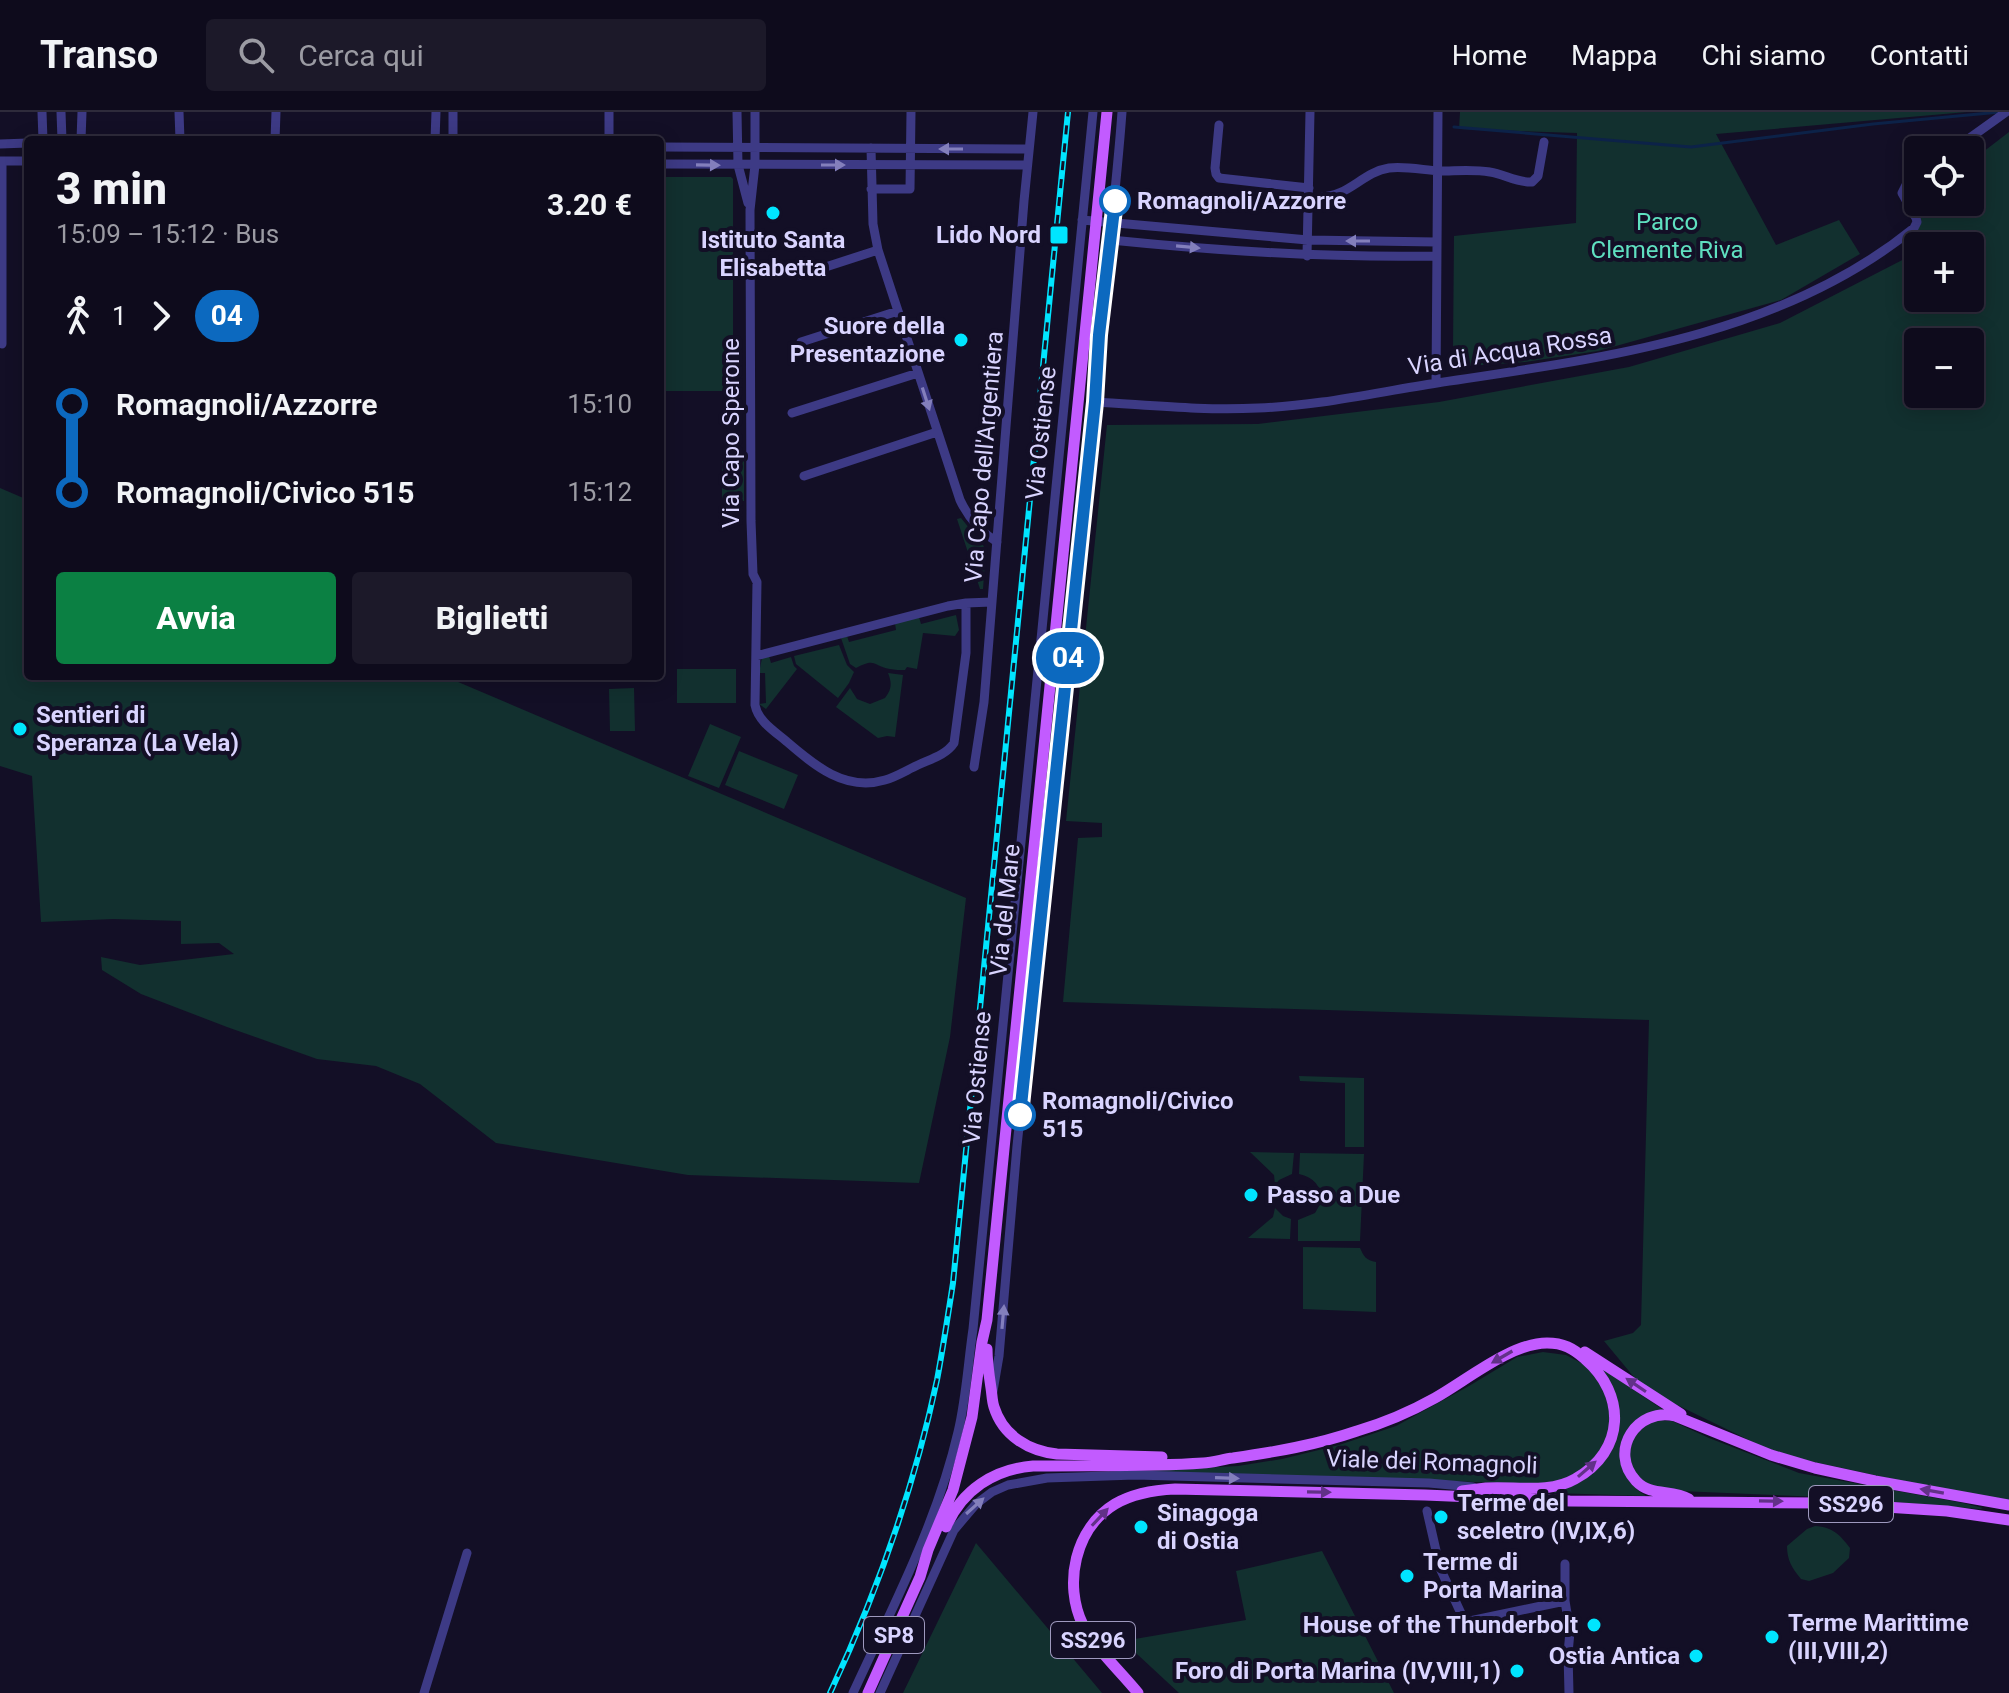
<!DOCTYPE html>
<html lang="it">
<head>
<meta charset="utf-8">
<style>
	body { margin:0; font-family:Roboto,sans-serif; background:#1c1929; color:#f1f3f6; height:100vh; display:flex; flex-direction:column; font-size:30px; white-space:nowrap }
	* { box-sizing:border-box; margin:0 }
	p { font-size:26px; color:#9b9ba3 }
	.icon { flex:none; width:44px; height:44px; fill:none; stroke:currentColor; stroke-width:2; stroke-linecap:round; stroke-linejoin:round }
	.map { position:relative; flex:1; overflow:hidden }
	.side { position:absolute; left:24px; top:24px; width:640px; height:544px; display:flex; flex-direction:column; background:#0e0b1c; border-radius:8px; box-shadow:0 4px 20px #0003,0 0 0 2px #2e2b3b }
	.side>* { flex:none }
	.badge { padding:0 16px; border-radius:26px; font-size:28px; line-height:52px }
	.buttons { position:absolute; left:1904px; top:24px; display:grid; gap:16px }
	.buttons a { display:grid; place-items:center; width:80px; height:80px; border-radius:8px; background:#0e0b1c; box-shadow:0 4px 20px #0003,0 0 0 2px #2e2b3b; font-size:40px }
	.map>.badge { position:absolute; translate:-50% -50%; box-shadow:0 0 0 4px #fff }
	.legs { display:flex; align-items:center; gap:12px; height:88px; padding:0 32px; font-size:26px }
	.legs p { margin-inline-start:auto }
	.overview { display:flex; align-items:center; justify-content:space-between; height:136px; padding:0 32px }
	h1 { font-size:44px; font-weight:800; line-height:60px }
	.action { display:flex; gap:16px; margin-top:auto; padding:16px 32px }
	.action a { flex:1; height:92px; border-radius:8px; background:#0b8043; color:#fff; font-size:32px; font-weight:800; line-height:92px; text-align:center }
	.action a+a { background:#1c1929; color:#f1f3f6 }
	ul { padding:0 32px; list-style:none }
	li { display:flex; align-items:center; gap:28px; height:88px; font-size:30px }
	li i { display:grid; place-items:center; width:12px; height:100%; margin:0 10px; background:currentColor }
	li i::after { content:''; width:20px; height:20px; margin:-10px; border:6px solid; border-radius:50%; background:#0e0b1c }
	li p { margin-inline-start:auto }
	li:first-child i { background:linear-gradient(#0000 50%,currentColor 0) }
	li:last-child i { background:linear-gradient(currentColor 50%,#0000 0) }
	header { display:flex; align-items:center; gap:48px; box-sizing:border-box; height:112px; padding:0 40px; background:#0e0b1c; border-bottom:2px solid #2e2b3b }
	header strong { font-size:38px }
	nav { display:flex; gap:44px; margin-inline-start:auto; font-size:28px }
	.search { width:560px; height:72px; background:#1c1929; display:flex; align-items:center; gap:20px; box-sizing:border-box; padding:0 28px; border-radius:8px; color:#9b9ba3; font-size:30px }
	.map>svg:first-child { display:block }
	.green { fill:#12302f; fill-rule:evenodd }
	.lines { fill:none; stroke-linecap:round; stroke-linejoin:round }
	.stream { stroke:#0c2248; stroke-width:3 }
	.minor { stroke:#3d3a85; stroke-width:9 }
	.major { stroke:#c25bff; stroke-width:11 }
	.rail-casing { stroke:#00e5ff; stroke-width:6 }
	.rail { stroke:#130f26; stroke-width:3; stroke-dasharray:9; stroke-linecap:butt }
	.oneway { fill:#837fbc }
	.oneway2 { fill:#623188 }
	.line-1-casing { stroke:#fff; stroke-width:18 }
	.line-1 { stroke:#0c69bf; stroke-width:12 }
	.stop-1-dot { fill:#fff; stroke:#0c69bf; stroke-width:4 }
	.poi-dot { fill:#00e5ff; stroke:#130f26; stroke-width:3 }
	.labels { text-anchor:middle; stroke-width:8; stroke-linejoin:round; paint-order:stroke }
	.shield { fill:#130f26; stroke:#9e99be; stroke-width:2 }
	.shield-label { font-size:22px; font-weight:bold; fill:#d9d4ff }
	.stop-label { font-size:24px; font-weight:bold; fill:#d9d4ff; stroke:#130f26; text-anchor:start }
	.park-label { font-size:24px; fill:#5fe0c0; stroke:#130f26 }
	.poi-label { font-size:24px; font-weight:bold; fill:#d9d4ff; stroke:#130f26; text-anchor:start }
	.street-label { font-size:24px; fill:#d9d4ff; stroke:#130f26 }
</style>
</head>
<body>
<header>
<strong>Transo</strong>
<div class="search"><svg class="icon" aria-label="search" viewBox="0 0 24 24"><circle cx="10" cy="10" r="6"/><path d="M15 15l6 6"/></svg>Cerca qui</div>
<nav><a>Home</a><a>Mappa</a><a>Chi siamo</a><a>Contatti</a></nav>
</header>
<div class="map">
<svg width="2009" height="1581" viewBox="0 0 2009 1581">
	<rect width="100%" height="100%" fill="#130f26"/>
	<!-- green -->
	<path class="green" d="M1460,0H1967L1716,22L1776,133L1839,108L1860,142L1781,188L1598,239L1525,250L1468,254L1458,248L1453,237L1454,124L1576,111L1577,21L1459,17Z
		M2009,20V1388L1902,1369L1805,1348L1763,1335L1665,1287L1638,1270L1604,1229L1633,1221L1641,1213L1649,908L1063,890L1078,726L1102,725V711L1066,709L1107,313L1258,312L1439,290L1629,255L1780,211L1912,143L1918,90H1970V50ZM1918,134H1970V186H1918ZM1918,230H1970V282H1918Z
		M660,65H731L733,67V279H660Z
		M722,349H744V389H722Z
		M0,376L28,388V564H444L966,786L950,925L919,1071L688,1063L496,1031L420,972L376,954L317,947L227,915L141,882L102,858L101,845L140,853L234,842L219,831L181,832V809L113,807L41,810L32,664L0,654Z
		M961,406L986,437L983,477H980L957,407Z
		M956,503L959,518L955,524L923,521L917,557L907,555L905,558C900,558 895,558 890,557C873,554 876,545 856,556L850,552L841,526L847,524L849,530L896,518L895,511L919,505L921,512Z
		M839,533L847,553L854,560L849,571L838,586L796,552L794,544Z
		M769,544L771,551L791,545L794,554L797,557L766,597L759,592L766,591L765,561H759L762,546Z
		M677,557H736V591H677Z
		M888,561L903,563L895,625L887,624L878,626L836,595L850,576L857,587L870,592L885,586C892,577 892,571 888,561Z
		M634,576L635,619H610L609,577Z
		M710,612L741,625L719,676L688,664Z
		M739,639L798,663L784,697L725,673Z
		M1299,964L1364,966V1035H1345V971L1300,969Z
		M1250,1040L1294,1041L1292,1062L1279,1068L1275,1073L1274,1063Z
		M1300,1041L1364,1042L1360,1129H1298V1108L1315,1101L1322,1089C1321,1074 1314,1065 1299,1062Z
		M1275,1096L1283,1104L1291,1107L1290,1127L1248,1126L1273,1105Z
		M1303,1135L1360,1136C1364,1145 1366,1148 1376,1150V1200L1303,1197Z
		M1543,1240L1566,1243L1587,1254L1604,1279L1609,1298V1318L1603,1335L1595,1347L1566,1368L1543,1373L1405,1367L1118,1360L1238,1354L1282,1347L1339,1333L1396,1314L1469,1274L1517,1245Z
		M1598,1254L1665,1299L1655,1300L1620,1343C1621,1361 1631,1375 1646,1384L1553,1381L1582,1369L1601,1350L1618,1316Z
		M1654,1308L1672,1309L1709,1326L1799,1361L1963,1391L1983,1396L1980,1397L1846,1386L1656,1378L1632,1362C1626,1328 1627,1328 1654,1308Z
		M1815,1414C1833,1415 1840,1423 1850,1436L1849,1446L1833,1461L1809,1469L1801,1467C1792,1456 1787,1448 1787,1434L1807,1417Z
		M976,1431L1102,1581H903Z
		M1322,1439L1394,1581H1179L1123,1529L1246,1508L1236,1459Z"/>
	<g class="lines">
		<!-- stream -->
		<path class="stream" d="M1454,15L1691,35L1873,12L2000,0"/>
		<!-- minor -->
		<path class="minor" d="M42,0L43,28
			M61,0L62,28
			M179,0L180,28
			M737,0L738,53L748,91
			M755,0V53L750,98L751,409L753,462L757,470L755,593C758,609 774,619 786,629C814,653 845,680 885,668C896,665 907,658 918,653C931,647 946,643 954,631L966,541V491L948,494L756,544
			M1219,13L1215,56L1216,62L1219,66L1309,76
			M81,28L82,0
			M275,28L276,0
			M435,28L436,0
			M453,28V0
			M609,28V0
			M0,32L28,31
			M660,35L1029,37
			M871,36L873,112L878,138L960,388C968,405 981,420 997,430
			M1953,38L2006,0
			M0,49H28
			M660,52L1027,53
			M871,77H910L911,0
			M1321,85C1348,85 1363,60 1389,56C1405,54 1423,58 1439,59C1456,59 1473,57 1490,60C1504,62 1517,71 1532,70L1538,64L1544,30
			M1082,108L1308,128L1436,130
			M1111,128C1219,139 1328,146 1437,144
			M1307,144L1310,0
			M801,163L878,138
			M801,230L898,199
			M2,232V49
			M1436,271L1438,0
			M1095,290C1149,293 1204,299 1258,296C1318,294 1378,280 1437,271C1602,246 1780,225 1914,116L1917,110L1916,106L1902,81L1907,71L1918,63
			M792,301L918,261
			M804,364L937,320
			M966,491L992,490
			M974,655L984,590L1024,89L1033,0
			M993,1279L999,1244L1017,1034L1095,290C1101,193 1115,97 1122,0
			M1427,1399L1440,1456L1465,1510L1565,1489
			M1565,1452V1489L1570,1520L1568,1541L1569,1581
			M424,1581L467,1441
			M853,1581C892,1496 937,1411 958,1320C966,1287 968,1251 973,1217L1093,0
			M880,1581L954,1418L976,1392L992,1380L1008,1373L1047,1366L1135,1363L1429,1371L1473,1375"/>
		<!-- major -->
		<path class="major" d="M987,1237C987,1250 989,1263 991,1276C992,1282 992,1289 994,1295C1003,1324 1029,1339 1057,1342L1162,1345
			M1585,1240L1681,1302
			M1689,1387C1671,1377 1651,1385 1636,1369C1608,1339 1637,1295 1675,1304L1771,1343L1815,1356L1875,1369L2009,1393
			M946,1415C962,1378 994,1357 1033,1354C1090,1353 1147,1355 1203,1351C1213,1351 1223,1347 1233,1346C1275,1340 1316,1333 1357,1319C1384,1311 1410,1300 1435,1286C1467,1268 1511,1231 1547,1231C1563,1231 1573,1236 1585,1247C1626,1282 1626,1339 1575,1367C1549,1382 1515,1374 1486,1376C1478,1377 1470,1378 1462,1379
			M868,1581L920,1465L928,1438L953,1378L972,1305L982,1230L987,1208L1107,0
			M1138,1581C1121,1560 1096,1537 1083,1513C1063,1472 1075,1416 1115,1392C1134,1381 1154,1378 1175,1377L1425,1383L1570,1389L1824,1391L1947,1399L2009,1408"/>
		<defs>
			<path id="rail" d="M830,1581C877,1481 914,1376 937,1268C943,1236 948,1203 953,1171L1068,0"/>
		</defs>
		<!-- rail casing -->
		<use href="#rail" class="rail-casing"/>
		<!-- rail -->
		<use href="#rail" class="rail"/>
	</g>
	<!-- one-way arrows -->
	<defs><path id="oneway-solid" d="M-6-.8H1V-3.2L6.5 0L1 3.2V.8H-6Z" transform="scale(2)"/></defs>
	<g class="oneway">
		<use href="#oneway-solid" transform="translate(951 37) rotate(-180)"/>
		<use href="#oneway-solid" transform="translate(708 53) rotate(1)"/>
		<use href="#oneway-solid" transform="translate(833 53)"/>
		<use href="#oneway-solid" transform="translate(1358 129) rotate(-180)"/>
		<use href="#oneway-solid" transform="translate(1188 135) rotate(5)"/>
		<use href="#oneway-solid" transform="translate(926 287) rotate(72)"/>
		<use href="#oneway-solid" transform="translate(1003 1205) rotate(-85)"/>
		<use href="#oneway-solid" transform="translate(1227 1366) rotate(2)"/>
		<use href="#oneway-solid" transform="translate(975 1394) rotate(-42)"/>
	</g>
	<g class="oneway2">
		<use href="#oneway-solid" transform="translate(1502 1245) rotate(150)"/>
		<use href="#oneway-solid" transform="translate(1636 1273) rotate(-146)"/>
		<use href="#oneway-solid" transform="translate(1587 1357) rotate(-41)"/>
		<use href="#oneway-solid" transform="translate(1932 1379) rotate(-170)"/>
		<use href="#oneway-solid" transform="translate(1319 1380) rotate(1)"/>
		<use href="#oneway-solid" transform="translate(1771 1389) rotate(1)"/>
		<use href="#oneway-solid" transform="translate(1100 1405) rotate(-47)"/>
	</g>
	<g class="lines">
		<defs>
			<path id="line-1" d="M1020,1003L1095,290L1099,223L1115,89"/>
		</defs>
		<!-- line-1 casing -->
		<use href="#line-1" class="line-1-casing"/>
		<!-- line-1 -->
		<use href="#line-1" class="line-1"/>
	</g>
	<!-- markers -->
	<g class="stop-1-dot">
		<circle cx="1115" cy="89" r="14"/>
		<circle cx="1020" cy="1003" r="14"/>
	</g>
	<g class="poi-dot">
		<circle cx="773" cy="101" r="8"/>
		<rect x="1049" y="113" width="20" height="20" rx="4"/>
		<circle cx="961" cy="228" r="8"/>
		<circle cx="20" cy="617" r="8"/>
		<circle cx="1251" cy="1083" r="8"/>
		<circle cx="1441" cy="1405" r="8"/>
		<circle cx="1141" cy="1415" r="8"/>
		<circle cx="1407" cy="1464" r="8"/>
		<circle cx="1594" cy="1513" r="8"/>
		<circle cx="1772" cy="1525" r="8"/>
		<circle cx="1696" cy="1544" r="8"/>
		<circle cx="1517" cy="1559" r="8"/>
	</g>
	<g class="labels">
		<!-- shield labels -->
		<g class="shield">
			<rect x="1809" y="1374" width="84" height="36" rx="6"/>
			<rect x="864" y="1505" width="60" height="36" rx="6"/>
			<rect x="1051" y="1510" width="84" height="36" rx="6"/>
		</g>
		<g class="shield-label">
			<text x="1851" y="1400">SS296</text>
			<text x="894" y="1531">SP8</text>
			<text x="1093" y="1536">SS296</text>
		</g>
		<!-- stop labels -->
		<g class="stop-label">
			<text x="1137" y="97">Romagnoli/Azzorre</text>
			<text x="1042" y="997">Romagnoli/Civico<tspan x="1042" dy="28">515</tspan></text>
		</g>
		<!-- park labels -->
		<g class="park-label">
			<text x="1667" y="118">Parco<tspan x="1667" dy="28">Clemente Riva</tspan></text>
		</g>
		<!-- poi labels -->
		<g class="poi-label">
			<text x="1041" y="131" text-anchor="end">Lido Nord</text>
			<text x="773" y="136" text-anchor="middle">Istituto Santa<tspan x="773" dy="28">Elisabetta</tspan></text>
			<text x="945" y="222" text-anchor="end">Suore della<tspan x="945" dy="28">Presentazione</tspan></text>
			<text x="36" y="611">Sentieri di<tspan x="36" dy="28">Speranza (La Vela)</tspan></text>
			<text x="1267" y="1091">Passo a Due</text>
			<text x="1457" y="1399">Terme del<tspan x="1457" dy="28">sceletro (IV,IX,6)</tspan></text>
			<text x="1157" y="1409">Sinagoga<tspan x="1157" dy="28">di Ostia</tspan></text>
			<text x="1423" y="1458">Terme di<tspan x="1423" dy="28">Porta Marina</tspan></text>
			<text x="1788" y="1519">Terme Marittime<tspan x="1788" dy="28">(III,VIII,2)</tspan></text>
			<text x="1578" y="1521" text-anchor="end">House of the Thunderbolt</text>
			<text x="1680" y="1552" text-anchor="end">Ostia Antica</text>
			<text x="1501" y="1567" text-anchor="end">Foro di Porta Marina (IV,VIII,1)</text>
		</g>
		<!-- street labels -->
		<g class="street-label">
			<text transform="translate(1510 239) rotate(-9)" y="8">Via di Acqua Rossa</text>
			<text transform="translate(731 321) rotate(-90)" y="8">Via Capo Sperone</text>
			<text transform="translate(1041 321) rotate(-84)" y="8">Via Ostiense</text>
			<text transform="translate(984 345) rotate(-85)" y="8">Via Capo dell'Argentiera</text>
			<text transform="translate(1005 798) rotate(-84)" y="8">Via del Mare</text>
			<text transform="translate(977 966) rotate(-85)" y="8">Via Ostiense</text>
			<text transform="translate(1432 1350) rotate(2)" y="8">Viale dei Romagnoli</text>
		</g>
	</g>
</svg>
<div class="buttons">
<a><svg class="icon" aria-label="locate" viewBox="0 0 24 24"><circle cx="12" cy="12" r="6"/><path d="M12 2v4M12 18v4M2 12h4M18 12h4"/></svg></a>
<a>+</a>
<a>−</a>
</div>
<b class="badge" style="left:1068px;top:546px;background:#0c69bf;color:#fff">04</b>
<section class="side">
<div class="overview"><div><h1>3 min</h1><p>15:09 – 15:12 · Bus</p></div><b>3.20 €</b></div>
<div class="legs"><svg class="icon" aria-label="walk" viewBox="0 0 24 24"><circle cx="13" cy="4" r="2"/><path d="M13 8l-2 6 4 7M11 14l-3 7M7 12l3-4h3l4 4"/></svg>1<svg class="icon" aria-label="forward" viewBox="0 0 24 24"><path d="M9 5l7 7-7 7"/></svg><b class="badge" style="background:#0c69bf;color:#fff">04</b></div>
<ul>
<li><i style="color:#0c69bf"></i><b>Romagnoli/Azzorre</b><p>15:10</p></li>
<li><i style="color:#0c69bf"></i><b>Romagnoli/Civico 515</b><p>15:12</p></li>
</ul>
<div class="action"><a>Avvia</a><a>Biglietti</a></div>
</section>
</div>
</body>
</html>
